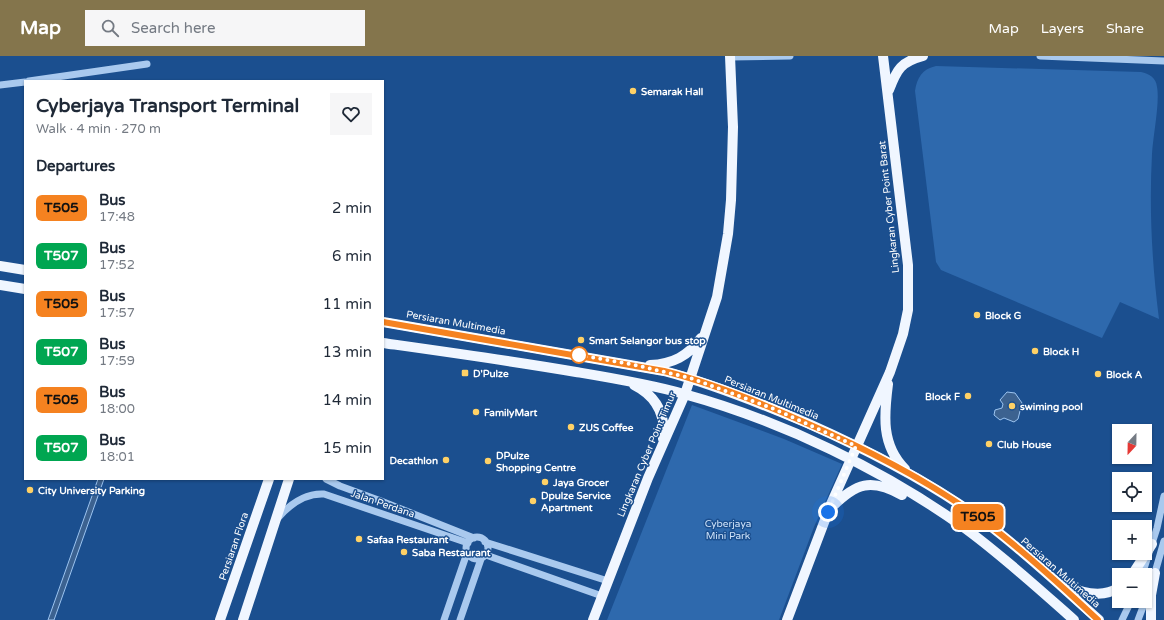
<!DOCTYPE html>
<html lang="en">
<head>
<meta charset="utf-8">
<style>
	body { margin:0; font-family:"Varela Round",sans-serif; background:#f6f6f7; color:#1f2937; height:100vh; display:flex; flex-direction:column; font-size:15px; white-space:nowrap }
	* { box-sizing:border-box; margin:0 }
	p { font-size:13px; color:#747a83 }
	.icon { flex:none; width:22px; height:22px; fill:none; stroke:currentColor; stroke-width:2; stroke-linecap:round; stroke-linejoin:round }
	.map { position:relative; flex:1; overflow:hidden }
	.sheet { position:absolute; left:24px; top:24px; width:360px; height:400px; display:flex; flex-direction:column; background:#fff; border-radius:0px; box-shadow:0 1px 3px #0004 }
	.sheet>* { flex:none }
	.badge { padding:0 8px; border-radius:6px; font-size:14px; line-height:26px }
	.needle { width:26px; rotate:202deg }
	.buttons { position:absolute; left:1112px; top:368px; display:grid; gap:8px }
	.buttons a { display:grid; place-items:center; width:40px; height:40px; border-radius:0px; background:#fff; box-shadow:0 1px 3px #0004; font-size:20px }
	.you { position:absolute; width:20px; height:20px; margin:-10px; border:3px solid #fff; border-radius:50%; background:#1a73e8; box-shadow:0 0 0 6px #1a73e833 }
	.map>.badge { position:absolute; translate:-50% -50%; box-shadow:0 0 0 2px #fff }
	h2 { padding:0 12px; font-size:15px; line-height:36px }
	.round { display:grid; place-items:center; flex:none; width:42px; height:42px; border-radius:0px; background:#f6f6f7 }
	.overview { display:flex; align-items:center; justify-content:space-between; height:68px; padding:0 12px }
	h1 { font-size:19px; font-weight:700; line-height:30px }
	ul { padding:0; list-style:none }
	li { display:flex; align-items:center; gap:12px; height:48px; padding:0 12px }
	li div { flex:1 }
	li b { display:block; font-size:15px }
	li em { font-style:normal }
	li .badge { min-width:44px; font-weight:700; text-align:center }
	header { display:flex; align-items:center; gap:24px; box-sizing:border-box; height:56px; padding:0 20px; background:#84754c; color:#fff }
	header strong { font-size:19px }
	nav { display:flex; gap:22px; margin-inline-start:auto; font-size:14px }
	.search { width:280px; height:36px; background:#f6f6f7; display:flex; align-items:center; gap:10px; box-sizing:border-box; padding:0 14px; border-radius:0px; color:#747a83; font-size:15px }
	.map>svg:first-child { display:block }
	.green { fill:#2e69ad }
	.water { fill:#3c6290; stroke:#9cc4f0 }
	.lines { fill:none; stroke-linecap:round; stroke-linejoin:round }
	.minor { stroke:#a9c9ee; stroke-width:7 }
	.major { stroke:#f0f6ff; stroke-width:10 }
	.line-casing { stroke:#fff; stroke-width:9 }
	.line { stroke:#f58220; stroke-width:6 }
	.walk { stroke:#fff; stroke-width:4; stroke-dasharray:0 7.2 }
	.poi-dot { fill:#ffd166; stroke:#1b4f8f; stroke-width:1.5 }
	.stop-dot { fill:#fff; stroke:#f58220; stroke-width:2 }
	.labels { text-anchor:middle; stroke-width:3; stroke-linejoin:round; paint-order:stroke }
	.poi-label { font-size:10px; font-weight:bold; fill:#fff; stroke:#1b4f8f; text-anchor:start }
	.street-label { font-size:10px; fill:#fff; stroke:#1b4f8f }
	.park-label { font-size:10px; fill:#cfe3fa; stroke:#1b4f8f }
</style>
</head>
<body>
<header>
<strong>Map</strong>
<div class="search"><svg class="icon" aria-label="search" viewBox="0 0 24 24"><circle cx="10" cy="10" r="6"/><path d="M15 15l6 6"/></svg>Search here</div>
<nav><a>Map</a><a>Layers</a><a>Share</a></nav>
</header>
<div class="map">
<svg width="1164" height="564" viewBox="0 0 1164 564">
	<rect width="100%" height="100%" fill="#1b4f8f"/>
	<!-- green -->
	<path class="green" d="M936,10L1141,16C1149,18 1156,21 1157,31C1160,46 1153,80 1152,98C1149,153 1152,208 1159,263L1120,246L1102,282L941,214L936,206L915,35C917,22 922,13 936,10Z
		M692,349L784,383L842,408L814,471L779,564H607Z"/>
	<!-- water -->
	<path class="water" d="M1007,336L1015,337L1022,347L1018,363L1014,366L1004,362L1000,364L994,359L995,354L1002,352L1003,348L1000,344Z
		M98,423H104L54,564H48Z"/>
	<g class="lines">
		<!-- minor -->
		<path class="minor" d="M1040,0L1164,5
			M730,1L790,0
			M29,25L147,8
			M0,29L25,26
			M326,423L340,430L381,445L474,482
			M278,462C290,448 305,437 324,438L468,487
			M466 492a11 11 0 1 1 22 0a11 11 0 1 1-22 0Z
			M485,486L608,525
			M486,499L602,540
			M1142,519L1157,472L1164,440
			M1154,520L1164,485
			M444,564L467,497
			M460,564L481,503
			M1122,564L1131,545
			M1138,564L1149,535"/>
		<!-- major -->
		<path class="major" d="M889,34C897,13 901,6 923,0
			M0,210L25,214
			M0,229L25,233
			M383,266L664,315C713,328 760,347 807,367C870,395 933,427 989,469C1027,498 1063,532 1099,564
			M383,287C447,296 512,305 576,316C612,322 649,328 684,338C782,365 884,414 966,473C1004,501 1039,533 1074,564
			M650,309C673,308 688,300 701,282
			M888,328C884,359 881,389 905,413
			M634,329C656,340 666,358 663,383
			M832,451C856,427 871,422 902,439
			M1132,519L1152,488
			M1065,529C1082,537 1103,543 1119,531
			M220,564L269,423
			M243,564L289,423
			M593,564L648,422L685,338L717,241L728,178L731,144L733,71L730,0
			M787,564L831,448L890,316L903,278L908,254V209L883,0
			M1151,564V539L1155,517"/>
	</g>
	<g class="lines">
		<defs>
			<path id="line" d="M383,266L664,315C712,327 759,346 804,366C869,394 932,426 989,469C1027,498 1063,531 1098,564"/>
		</defs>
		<!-- line casing -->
		<use href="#line" class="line-casing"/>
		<!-- line -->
		<use href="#line" class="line"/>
		<!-- walk -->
		<path class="walk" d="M579,299L635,309L690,322L774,353L856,390L828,456"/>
	</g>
	<!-- markers -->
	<g class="poi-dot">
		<circle cx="633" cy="35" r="4"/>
		<circle cx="977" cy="259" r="4"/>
		<circle cx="581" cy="284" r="4"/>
		<circle cx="1035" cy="295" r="4"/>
		<rect x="461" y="313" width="8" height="8" rx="2"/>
		<circle cx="1098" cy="318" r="4"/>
		<circle cx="968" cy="340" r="4"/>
		<circle cx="1012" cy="350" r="4"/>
		<circle cx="476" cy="356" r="4"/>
		<circle cx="571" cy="371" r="4"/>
		<circle cx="989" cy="388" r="4"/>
		<circle cx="446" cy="404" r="4"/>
		<circle cx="488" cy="405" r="4"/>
		<circle cx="545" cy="426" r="4"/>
		<circle cx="30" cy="434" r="4"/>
		<circle cx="533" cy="445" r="4"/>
		<circle cx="359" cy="483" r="4"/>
		<circle cx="404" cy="496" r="4"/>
	</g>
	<circle class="stop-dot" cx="579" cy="299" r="8"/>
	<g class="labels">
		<!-- poi labels -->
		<g class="poi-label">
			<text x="641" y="39">Semarak Hall</text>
			<text x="985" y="263">Block G</text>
			<text x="589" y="288">Smart Selangor bus stop</text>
			<text x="1043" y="299">Block H</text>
			<text x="473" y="321">D'Pulze</text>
			<text x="1106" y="322">Block A</text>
			<text x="960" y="344" text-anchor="end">Block F</text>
			<text x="1020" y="354">swiming pool</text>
			<text x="484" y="360">FamilyMart</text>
			<text x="579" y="375">ZUS Coffee</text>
			<text x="997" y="392">Club House</text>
			<text x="496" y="403">DPulze<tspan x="496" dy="12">Shopping Centre</tspan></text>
			<text x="438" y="408" text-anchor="end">Decathlon</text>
			<text x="553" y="430">Jaya Grocer</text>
			<text x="38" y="438">City University Parking</text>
			<text x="541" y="443">Dpulze Service<tspan x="541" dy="12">Apartment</tspan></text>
			<text x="367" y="487">Safaa Restaurant</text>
			<text x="412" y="500">Saba Restaurant</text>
		</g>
		<!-- street labels -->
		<g class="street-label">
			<text transform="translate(888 151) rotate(-96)" y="4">Lingkaran Cyber Point Barat</text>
			<text transform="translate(456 266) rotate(10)" y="4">Persiaran Multimedia</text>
			<text transform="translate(772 341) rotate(22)" y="4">Persiaran Multimedia</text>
			<text transform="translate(646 398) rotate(-67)" y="4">Lingkaran Cyber Point Timur</text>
			<text transform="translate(383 447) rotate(19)" y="4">Jalan Perdana</text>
			<text transform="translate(233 490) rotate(-71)" y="4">Persiaran Flora</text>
			<text transform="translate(1061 516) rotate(41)" y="4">Persiaran Multimedia</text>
		</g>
		<!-- park labels -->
		<g class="park-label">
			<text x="728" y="471">Cyberjaya<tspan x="728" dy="12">Mini Park</tspan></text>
		</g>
	</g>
</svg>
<div class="buttons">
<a><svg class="needle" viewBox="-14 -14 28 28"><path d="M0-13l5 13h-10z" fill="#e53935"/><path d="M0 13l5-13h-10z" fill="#747a83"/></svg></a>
<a><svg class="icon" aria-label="locate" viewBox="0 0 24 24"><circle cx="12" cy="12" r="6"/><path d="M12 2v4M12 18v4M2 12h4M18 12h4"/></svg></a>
<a>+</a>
<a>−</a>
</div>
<div class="you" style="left:828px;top:456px"></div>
<b class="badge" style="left:978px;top:461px;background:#f58220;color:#111">T505</b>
<section class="sheet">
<div class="overview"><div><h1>Cyberjaya Transport Terminal</h1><p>Walk · 4 min · 270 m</p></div><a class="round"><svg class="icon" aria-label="heart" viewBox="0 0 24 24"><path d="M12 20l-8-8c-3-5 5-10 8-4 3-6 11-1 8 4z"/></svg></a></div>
<h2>Departures</h2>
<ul>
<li><span class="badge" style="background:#f58220;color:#111">T505</span><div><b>Bus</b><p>17:48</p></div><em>2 min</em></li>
<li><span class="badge" style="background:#00a651;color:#fff">T507</span><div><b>Bus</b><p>17:52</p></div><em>6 min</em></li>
<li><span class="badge" style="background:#f58220;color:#111">T505</span><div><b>Bus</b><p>17:57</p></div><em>11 min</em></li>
<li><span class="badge" style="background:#00a651;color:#fff">T507</span><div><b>Bus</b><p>17:59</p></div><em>13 min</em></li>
<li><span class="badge" style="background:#f58220;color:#111">T505</span><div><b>Bus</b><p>18:00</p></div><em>14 min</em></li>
<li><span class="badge" style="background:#00a651;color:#fff">T507</span><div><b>Bus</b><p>18:01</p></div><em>15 min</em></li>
</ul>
</section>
</div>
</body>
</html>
